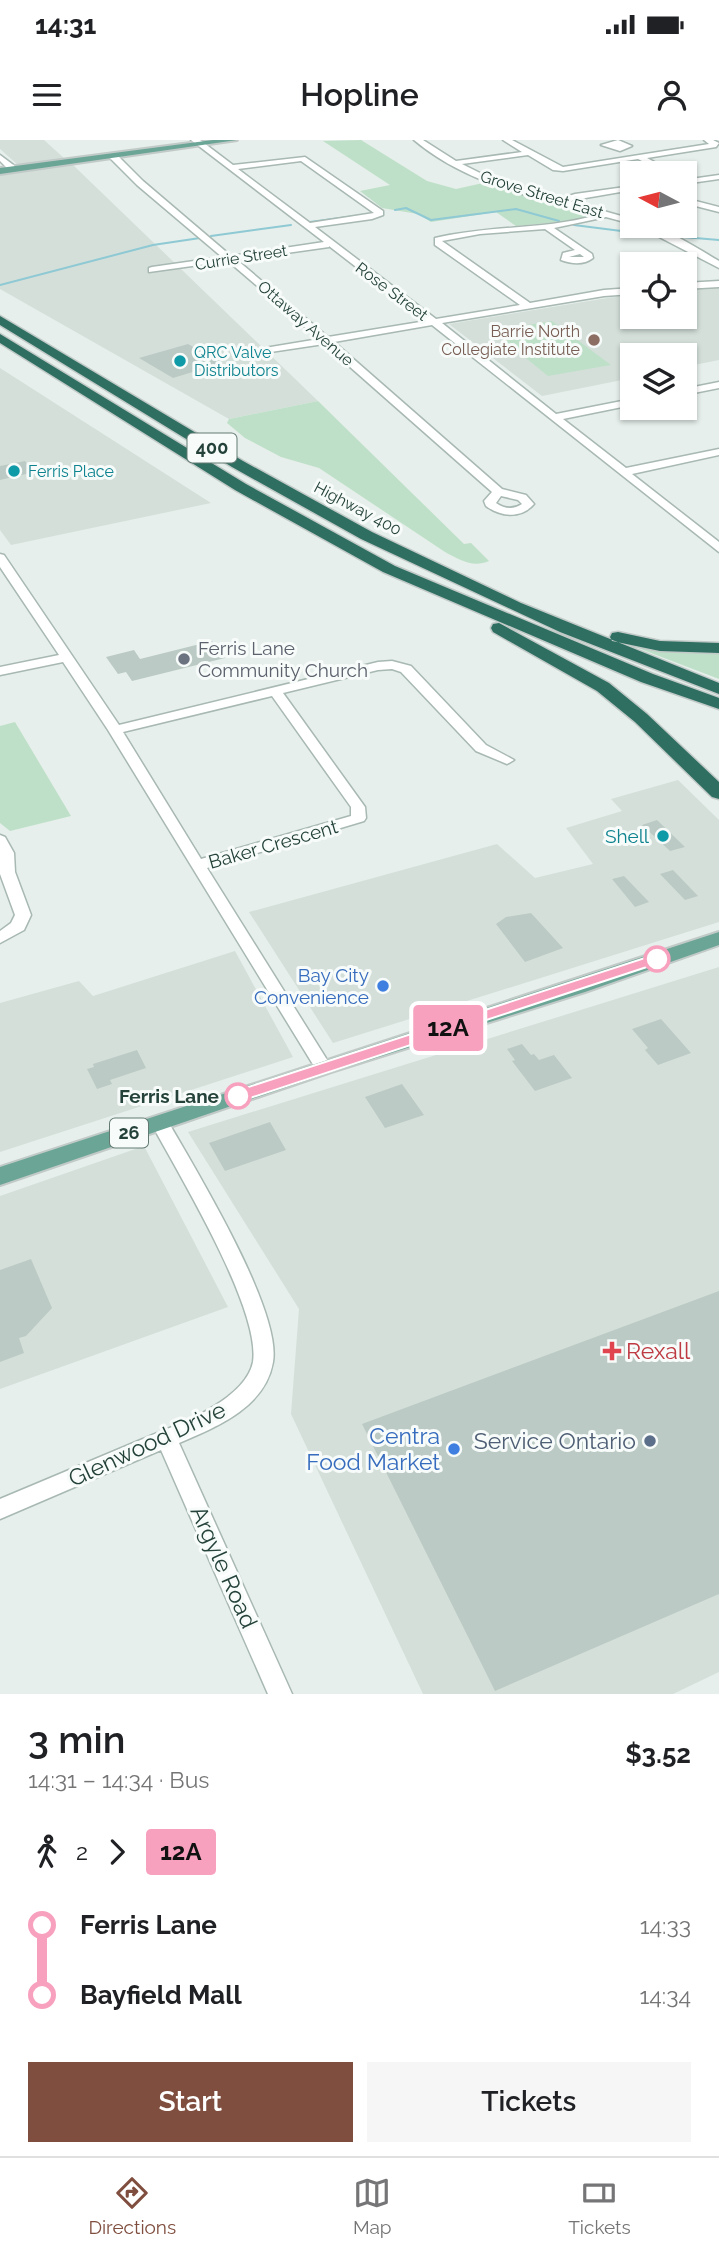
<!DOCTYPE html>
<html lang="en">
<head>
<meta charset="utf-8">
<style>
	body { margin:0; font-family:Raleway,sans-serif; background:#f6f6f6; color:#202124; height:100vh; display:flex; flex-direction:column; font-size:26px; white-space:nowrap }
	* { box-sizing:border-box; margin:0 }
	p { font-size:23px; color:#757577 }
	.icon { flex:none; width:38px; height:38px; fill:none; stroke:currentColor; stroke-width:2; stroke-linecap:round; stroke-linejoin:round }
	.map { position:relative; height:1554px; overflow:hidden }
	.details { display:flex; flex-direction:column; background:#fff; flex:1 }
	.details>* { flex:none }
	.badge { padding:0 14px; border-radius:5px; font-size:24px; line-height:46px }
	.needle { width:46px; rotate:277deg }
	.fabs { position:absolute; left:620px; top:21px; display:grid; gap:14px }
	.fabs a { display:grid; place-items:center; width:77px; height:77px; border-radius:0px; background:#fff; box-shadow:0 2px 5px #0004; font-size:35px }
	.map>.badge { position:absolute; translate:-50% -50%; box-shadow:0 0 0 4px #fff }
	.legs { display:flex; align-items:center; gap:10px; height:77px; padding:0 28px; font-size:23px }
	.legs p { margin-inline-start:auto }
	.head { display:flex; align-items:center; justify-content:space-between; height:119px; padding:0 28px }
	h1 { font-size:38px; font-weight:600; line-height:52px }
	.primary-button { display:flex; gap:14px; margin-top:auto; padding:14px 28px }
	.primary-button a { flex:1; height:80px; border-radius:0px; background:#7f4e3f; color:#fff; font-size:28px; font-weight:600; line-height:80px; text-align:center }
	.primary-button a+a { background:#f6f6f6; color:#202124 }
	ul { padding:0 28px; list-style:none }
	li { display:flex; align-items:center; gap:24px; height:70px; font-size:26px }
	li i { display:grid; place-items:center; width:10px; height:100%; margin:0 9px; background:currentColor }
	li i::after { content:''; width:18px; height:18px; margin:-9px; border:5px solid; border-radius:50%; background:#fff }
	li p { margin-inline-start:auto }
	li:first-child i { background:linear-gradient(#0000 50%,currentColor 0) }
	li:last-child i { background:linear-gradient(currentColor 50%,#0000 0) }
	.status { display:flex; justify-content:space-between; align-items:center; height:49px; padding:0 35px; background:#fff; direction:ltr }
	.status svg { height:19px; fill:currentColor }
	header { display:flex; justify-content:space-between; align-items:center; height:91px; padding:0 28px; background:#fff; font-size:32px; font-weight:600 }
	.dock { display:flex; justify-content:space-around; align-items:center; height:98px; border-top:2px solid #e0e0e0; background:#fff; font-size:19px; color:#757577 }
	.dock a { display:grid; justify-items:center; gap:4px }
	.dock .current { color:#7f4e3f }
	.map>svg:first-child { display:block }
	.built { fill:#d4dfda }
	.green { fill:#bfe0c8 }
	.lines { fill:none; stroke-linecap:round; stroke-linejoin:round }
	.stream { stroke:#8ec9d4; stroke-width:2 }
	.building { fill:#bbcac4 }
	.minor-casing { stroke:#a8b8b2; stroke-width:3 }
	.major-casing { stroke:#c2cac8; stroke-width:4 }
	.highway-casing { stroke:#c2cac8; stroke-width:3 }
	.minor { fill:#fff; fill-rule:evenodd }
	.major { fill:#6aa596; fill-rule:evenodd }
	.highway { fill:#2f6f62; fill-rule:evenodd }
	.line-1 { fill:#f8a1be; stroke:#fff; stroke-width:2 }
	.education-dot { fill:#8d6e63; stroke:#f7fbf9; stroke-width:2.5 }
	.culture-dot { fill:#0f9aa8; stroke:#f7fbf9; stroke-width:2.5 }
	.worship-dot { fill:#6b7280; stroke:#f7fbf9; stroke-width:2.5 }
	.stop-1-dot { fill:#fff; stroke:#f8a1be; stroke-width:3.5 }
	.shop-dot { fill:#3f7fe0; stroke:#f7fbf9; stroke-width:2.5 }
	.health-dot { fill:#e0444e; stroke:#f7fbf9; stroke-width:2.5 }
	.service-dot { fill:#5c6f8a; stroke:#f7fbf9; stroke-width:2.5 }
	.labels { text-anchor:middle; stroke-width:6; stroke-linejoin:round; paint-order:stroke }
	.far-street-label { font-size:16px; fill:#24423a; stroke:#f7fbf9 }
	.far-education-label { font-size:16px; fill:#785e54; stroke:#f7fbf9; text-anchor:end }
	.far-culture-label { font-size:16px; fill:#0d838f; stroke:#f7fbf9; text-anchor:start }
	.shield { fill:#f7fbf9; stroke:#637a73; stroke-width:2 }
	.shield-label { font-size:18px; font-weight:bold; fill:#24423a }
	.worship-label { font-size:19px; fill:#5b616d; stroke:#f7fbf9; text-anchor:start }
	.culture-label { font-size:19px; fill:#0d838f; stroke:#f7fbf9; text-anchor:end }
	.street-label { font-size:19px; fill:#24423a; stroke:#f7fbf9 }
	.shop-label { font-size:19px; fill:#366cbe; stroke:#f7fbf9; text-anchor:end }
	.stop-label { font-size:19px; font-weight:bold; fill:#24423a; stroke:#f7fbf9; text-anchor:end }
	.near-health-label { font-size:23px; fill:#be3a42; stroke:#f7fbf9; text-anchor:start }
	.near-shop-label { font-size:23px; fill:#366cbe; stroke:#f7fbf9; text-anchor:end }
	.near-service-label { font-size:23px; fill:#4e5e75; stroke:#f7fbf9; text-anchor:end }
	.near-street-label { font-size:23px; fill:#24423a; stroke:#f7fbf9 }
</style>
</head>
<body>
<div class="status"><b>14:31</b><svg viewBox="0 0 49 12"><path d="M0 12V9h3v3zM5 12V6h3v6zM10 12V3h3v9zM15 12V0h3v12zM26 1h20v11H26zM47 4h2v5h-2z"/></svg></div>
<header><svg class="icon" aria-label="menu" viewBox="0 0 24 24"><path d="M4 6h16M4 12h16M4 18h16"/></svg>Hopline<svg class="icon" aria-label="person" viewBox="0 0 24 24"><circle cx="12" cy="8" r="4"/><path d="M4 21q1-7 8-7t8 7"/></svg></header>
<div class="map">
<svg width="719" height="1554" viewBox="0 0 719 1554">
	<rect width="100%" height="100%" fill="#e6efeb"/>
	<!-- built -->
	<path class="built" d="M0,0H44L65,19L18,25L0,9Z
		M72,24L318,261L229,279L0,149V34Z
		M719,147V220L684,227V215H632V238L542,256L449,184L632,154V177H684V150Z
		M0,228L211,363L11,405L0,390Z
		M678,640L719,680V782L333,903L249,772L497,704L535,738L593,724L566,688L622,671L611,659Z
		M235,811L293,917L0,1012V863L79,841L93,856Z
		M719,827V1532L673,1554H423L291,1274L299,1169L188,992Z
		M144,1006L228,1167L0,1249V1056Z"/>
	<!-- green -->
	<path class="green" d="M361,0L427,41L456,49L483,43L599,75L589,79L516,86L496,72L431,82L418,74L382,68L360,51L390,45L323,1Z
		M552,181L611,225L548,236L492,191Z
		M318,261L464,404L471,403L489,421C473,428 460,420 445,412L319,328L281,317L245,298L227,283L229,279Z
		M630,505L719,511V539Z
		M15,582L71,676L10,691L0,683V586Z"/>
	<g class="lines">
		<!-- stream -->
		<path class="stream" d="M395,70L406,68L431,80L516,69L559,81
			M310,82L370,74
			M574,85L645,94
			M211,96L291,85
			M683,97L719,100
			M0,145L153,105L200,98"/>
	</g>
	<!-- building -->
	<path class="building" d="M188,204L222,223L173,238L139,218Z
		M25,321L31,330L26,334L0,340V326Z
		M212,501L225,518L132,541L126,532L118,534L106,517L134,510L140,519Z
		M657,680L685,707L670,711L642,685Z
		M673,730L698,756L685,760L660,734Z
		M624,736L649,762L635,767L612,739Z
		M531,773L563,808L525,822L496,784L506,777Z
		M661,879L691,913L658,925L645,910L648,908L632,889Z
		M522,904L531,915L534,914L539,920L554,915L572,938L535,951L512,921L515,920L507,909Z
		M137,910L146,928L110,940L112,944L97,949L87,929L94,927L93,924Z
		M402,944L424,975L385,988L365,957Z
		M270,982L286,1010L225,1031L209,1003Z
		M31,1119L52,1168L26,1196L19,1198L24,1213L0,1222V1130Z
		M719,1151V1454L495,1551L362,1284Z"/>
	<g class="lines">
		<defs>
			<path id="minor" d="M191,0H200L233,25L305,17L383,71V75L372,79L315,87L436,179L520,165L435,105V98C489,85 545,90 597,75C534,57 466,44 414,0H423L456,21L522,12L503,0H512L563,27L709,4L704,0H713L719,3L716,7L647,18L675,33H666L638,19L563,31L553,30L528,15L462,24L494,40L559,59L575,54L632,46V50L568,61L632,79V84L606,77L554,88L592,114L593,118C584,125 572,124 561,120L563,113L575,110L545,89L480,94L442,101L530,163L604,150L632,148V154L604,156L442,183L556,274L632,259V265L563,279L626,328L719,309V315L632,334L719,402V412L432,185L334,202L502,349L526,355L534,364C521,379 501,377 486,366L484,361L492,352L324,204L238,217V213L241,212L319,199L228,121L149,132V128L152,127L222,117L137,45L110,18V14H116L143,41L231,116L324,102ZM301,21L374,73L310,83L238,29ZM329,107V106L426,181L328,197L237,120ZM580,114L584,117H569ZM501,356L518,360L522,364C513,370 505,369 496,363Z
				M618,0L632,6L620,11L601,5Z
				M0,15L16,27V31H10L0,21Z
				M719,35V39L684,44V40Z
				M684,58L719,67V72L684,63Z
				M638,86C665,85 696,108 719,121V128Z
				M719,141V147L684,149V143Z
				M719,242V248L684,255V249Z
				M0,414L4,415L119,585L378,522L392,521L411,526L486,605L514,620L507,624L476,611L401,532L392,529L378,530L283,553L365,667L366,678L364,681L207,728L329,923L332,927L329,931H317L108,590L63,522L0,535V527L59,515L0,427ZM272,556L351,667V676L201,719L123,592Z
				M0,695L5,697L14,713L15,732L31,775L24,790L0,803V791L11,783L15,775L0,734Z
				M160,976L166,978C194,1027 282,1170 273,1222C265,1268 216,1287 179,1303L292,1554H268L161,1310L0,1379V1359C48,1339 95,1319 143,1299C165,1289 191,1281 211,1268C228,1258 249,1242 253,1222C261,1169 178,1033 151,983L154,978Z"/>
			<path id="major" d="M213,0H237L0,34V28Z
				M719,792V805L585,852L331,932L0,1045V1027Z"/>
			<path id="highway" d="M0,176L243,321L372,392L521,463L719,543V554L560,492L361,399L232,327L0,185Z
				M0,194L246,344L395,426L653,534L719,558V569L641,542L383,432L235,350L0,203Z
				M499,483L609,543L647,574L719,642V659L712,657L635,582L597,551L493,492L491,488L493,484Z
				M618,492L660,501L719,503V513L660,511L612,501L610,497L612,493Z"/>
		</defs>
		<!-- minor casing -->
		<use href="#minor" class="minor-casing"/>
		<!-- major casing -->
		<use href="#major" class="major-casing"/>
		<!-- highway casing -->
		<use href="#highway" class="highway-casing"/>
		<!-- minor -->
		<use href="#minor" class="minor"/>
		<!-- major -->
		<use href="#major" class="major"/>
		<!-- highway -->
		<use href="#highway" class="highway"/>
	</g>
	<!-- line-1 -->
	<path class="line-1" d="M657,814L662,816V822L244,960H233L230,956L233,952Z"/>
	<!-- markers -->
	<circle class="education-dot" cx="594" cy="200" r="7"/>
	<g class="culture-dot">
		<circle cx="180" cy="221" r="7"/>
		<circle cx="14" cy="331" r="7"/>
		<circle cx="663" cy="696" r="7"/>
	</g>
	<circle class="worship-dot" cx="184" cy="519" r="7"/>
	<g class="stop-1-dot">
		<circle cx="657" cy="819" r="12"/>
		<circle cx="238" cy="956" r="12"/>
	</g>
	<g class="shop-dot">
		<circle cx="383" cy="846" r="7"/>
		<circle cx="454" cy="1309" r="7"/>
	</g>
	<path class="health-dot" d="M608.5 1200.5h7v7h7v7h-7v7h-7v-7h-7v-7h7z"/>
	<circle class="service-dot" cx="650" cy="1301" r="7"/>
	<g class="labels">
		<!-- far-street labels -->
		<g class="far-street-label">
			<text transform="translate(542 54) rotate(17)" y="6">Grove Street East</text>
			<text transform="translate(241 117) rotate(-9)" y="6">Currie Street</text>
			<text transform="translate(392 151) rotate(37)" y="6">Rose Street</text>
			<text transform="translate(306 183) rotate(41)" y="6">Ottaway Avenue</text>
			<text transform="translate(358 368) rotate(28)" y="6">Highway 400</text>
		</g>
		<!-- far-education labels -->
		<g class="far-education-label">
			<text x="580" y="197">Barrie North<tspan x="580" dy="18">Collegiate Institute</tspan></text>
		</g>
		<!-- far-culture labels -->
		<g class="far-culture-label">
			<text x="194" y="218">QRC Valve<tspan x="194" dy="18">Distributors</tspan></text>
			<text x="28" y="337">Ferris Place</text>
		</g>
		<!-- shield labels -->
		<g class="shield">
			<rect x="187.5" y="293.5" width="49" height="29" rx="5"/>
			<rect x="110" y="978.5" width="38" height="29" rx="5"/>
		</g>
		<g class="shield-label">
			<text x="212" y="314">400</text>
			<text x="129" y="999">26</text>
		</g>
		<!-- worship labels -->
		<g class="worship-label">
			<text x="198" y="515">Ferris Lane<tspan x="198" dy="22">Community Church</tspan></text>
		</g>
		<!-- culture labels -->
		<g class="culture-label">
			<text x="649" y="703">Shell</text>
		</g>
		<!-- street labels -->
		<g class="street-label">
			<text transform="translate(273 704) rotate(-16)" y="7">Baker Crescent</text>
		</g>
		<!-- shop labels -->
		<g class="shop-label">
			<text x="369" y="842">Bay City<tspan x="369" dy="22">Convenience</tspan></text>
		</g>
		<!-- stop labels -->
		<g class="stop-label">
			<text x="219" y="963">Ferris Lane</text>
		</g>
		<!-- near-health labels -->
		<g class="near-health-label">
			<text x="626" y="1219">Rexall</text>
		</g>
		<!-- near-shop labels -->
		<g class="near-shop-label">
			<text x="440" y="1304">Centra<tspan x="440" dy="26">Food Market</tspan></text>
		</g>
		<!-- near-service labels -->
		<g class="near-service-label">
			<text x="636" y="1309">Service Ontario</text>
		</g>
		<!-- near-street labels -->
		<g class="near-street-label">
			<text transform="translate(147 1304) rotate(-25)" y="8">Glenwood Drive</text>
			<text transform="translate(224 1427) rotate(66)" y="8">Argyle Road</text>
		</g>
	</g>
</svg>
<div class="fabs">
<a><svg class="needle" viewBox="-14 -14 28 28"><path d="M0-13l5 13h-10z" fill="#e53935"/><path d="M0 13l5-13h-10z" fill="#757577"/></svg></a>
<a><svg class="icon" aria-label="locate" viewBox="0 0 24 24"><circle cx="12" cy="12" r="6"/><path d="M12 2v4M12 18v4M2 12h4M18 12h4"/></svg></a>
<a><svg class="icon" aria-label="layers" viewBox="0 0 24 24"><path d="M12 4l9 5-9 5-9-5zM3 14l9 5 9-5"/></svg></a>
</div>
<b class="badge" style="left:448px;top:888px;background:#f8a1be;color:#111">12A</b>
</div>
<section class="details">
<div class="head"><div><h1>3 min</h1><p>14:31 – 14:34 · Bus</p></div><b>$3.52</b></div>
<div class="legs"><svg class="icon" aria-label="walk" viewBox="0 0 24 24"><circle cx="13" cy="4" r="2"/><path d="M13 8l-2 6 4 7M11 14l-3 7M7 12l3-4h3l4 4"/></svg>2<svg class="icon" aria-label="forward" viewBox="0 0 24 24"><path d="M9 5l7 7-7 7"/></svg><b class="badge" style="background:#f8a1be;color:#111">12A</b></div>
<ul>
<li><i style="color:#f8a1be"></i><b>Ferris Lane</b><p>14:33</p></li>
<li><i style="color:#f8a1be"></i><b>Bayfield Mall</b><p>14:34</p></li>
</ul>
<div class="primary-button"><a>Start</a><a>Tickets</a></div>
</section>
<nav class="dock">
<a class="current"><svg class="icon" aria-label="directions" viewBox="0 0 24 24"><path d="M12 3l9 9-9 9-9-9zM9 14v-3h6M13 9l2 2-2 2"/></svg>Directions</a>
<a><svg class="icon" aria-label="map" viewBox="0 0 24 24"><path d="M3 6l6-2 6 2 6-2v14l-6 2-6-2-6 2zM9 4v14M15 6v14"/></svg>Map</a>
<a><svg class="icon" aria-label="tickets" viewBox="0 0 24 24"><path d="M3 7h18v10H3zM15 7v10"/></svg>Tickets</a>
</nav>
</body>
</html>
